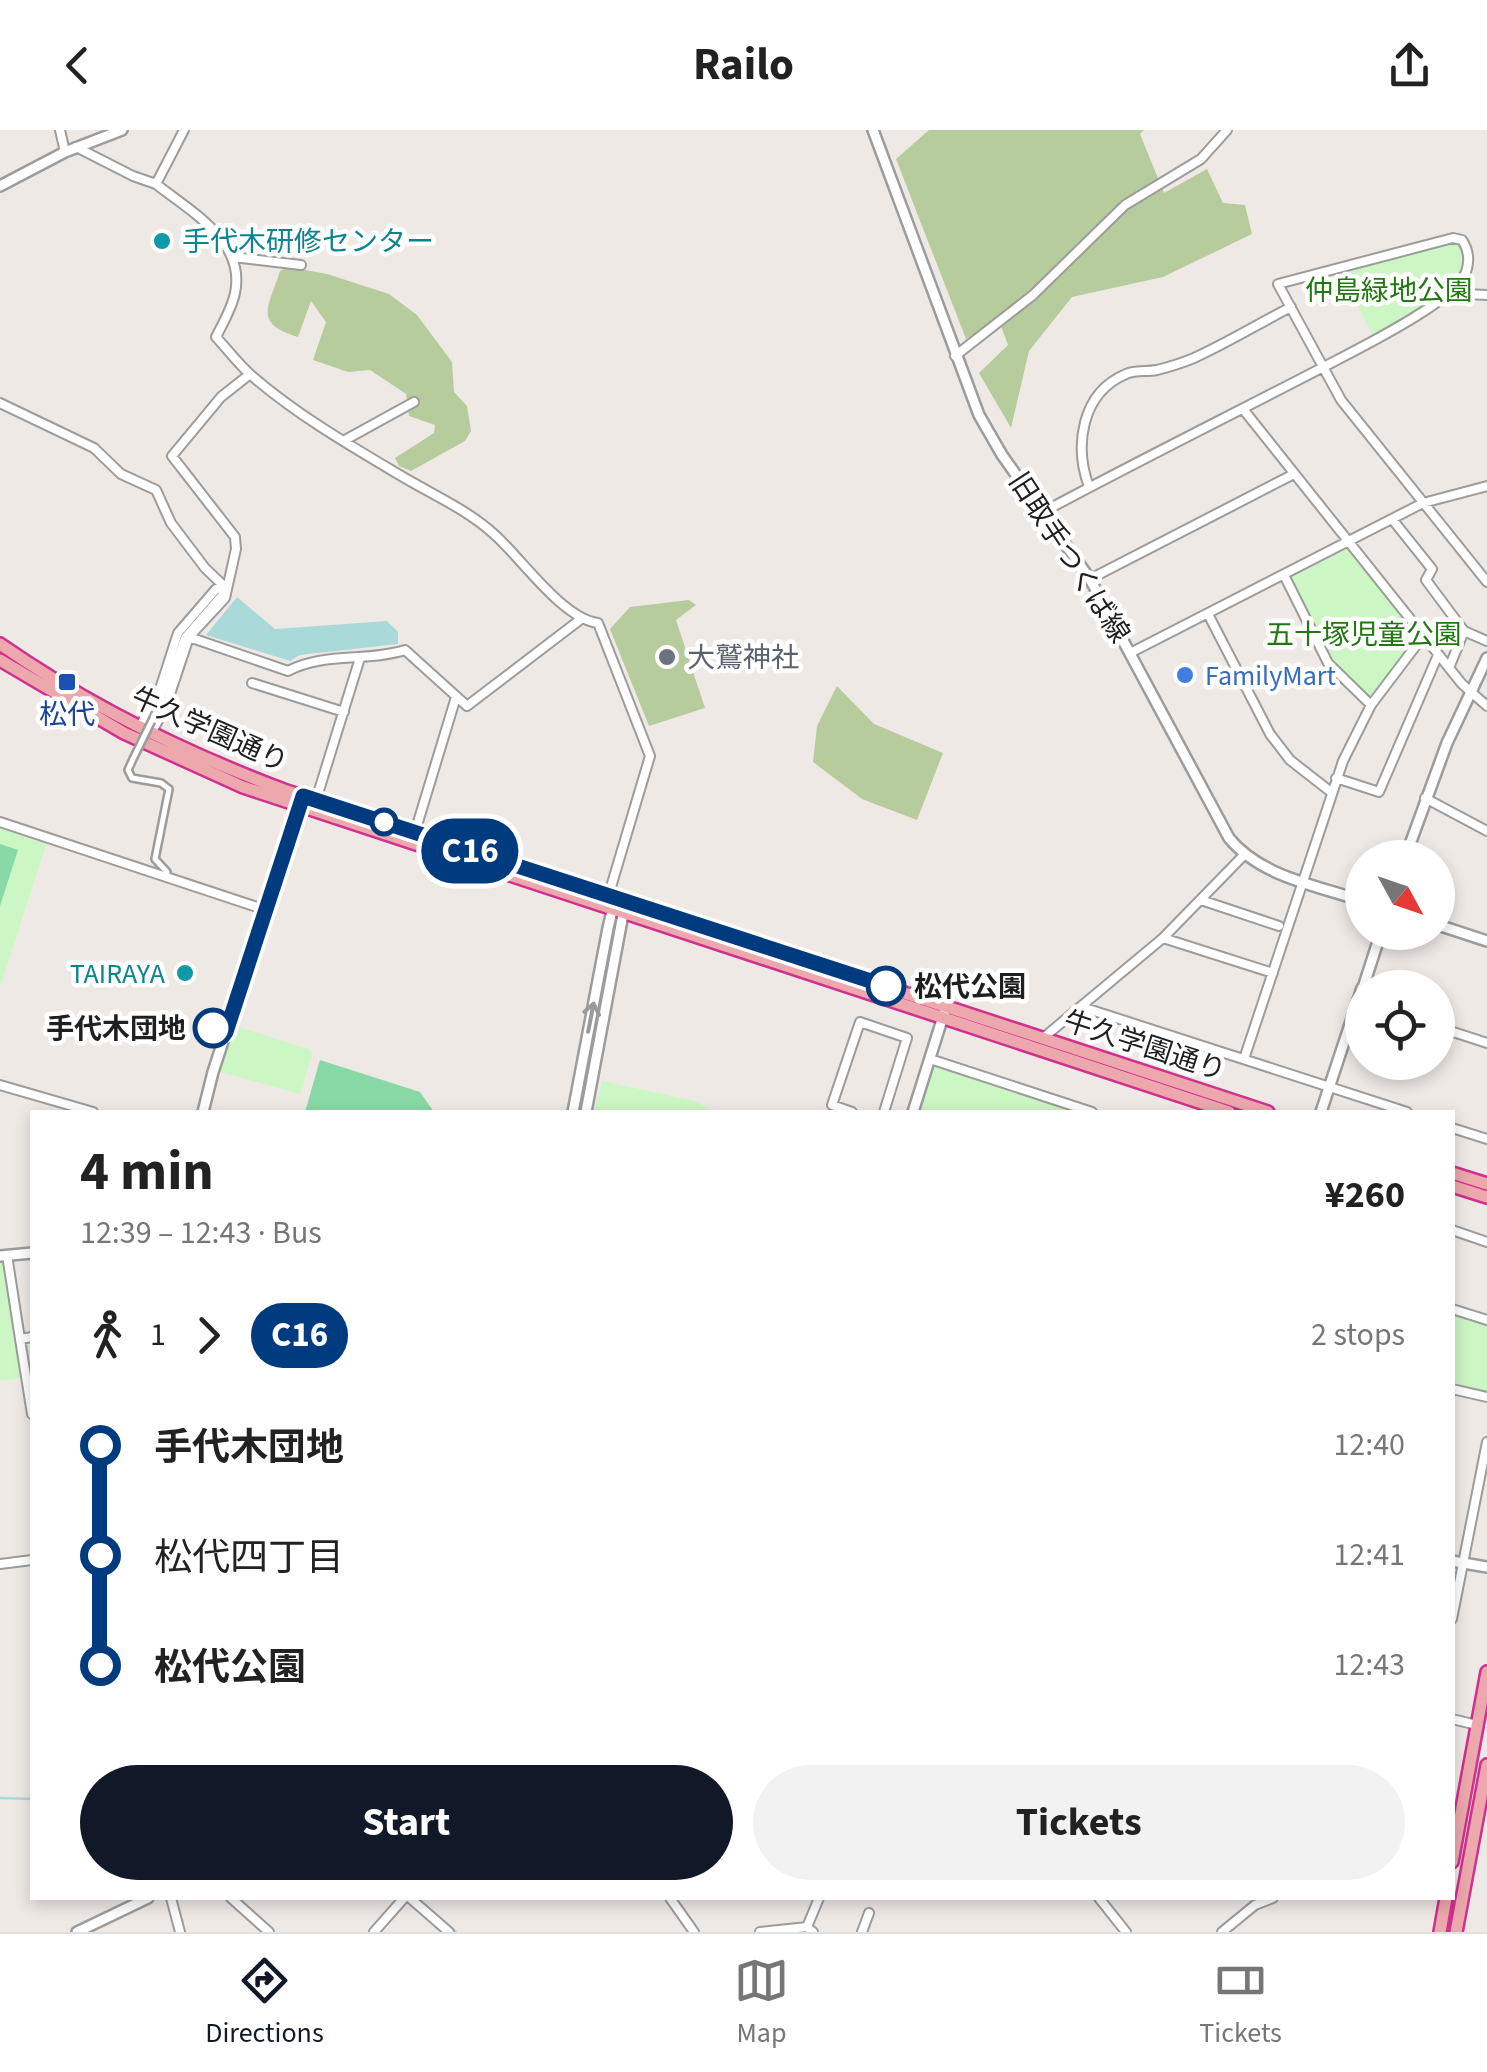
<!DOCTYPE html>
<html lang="en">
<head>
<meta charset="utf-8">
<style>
	body { margin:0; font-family:"Source Sans 3","Noto Sans JP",sans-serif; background:#f2f2f2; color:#222; height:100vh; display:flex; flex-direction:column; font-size:38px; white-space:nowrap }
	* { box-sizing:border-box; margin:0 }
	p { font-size:32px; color:#767676 }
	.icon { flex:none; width:55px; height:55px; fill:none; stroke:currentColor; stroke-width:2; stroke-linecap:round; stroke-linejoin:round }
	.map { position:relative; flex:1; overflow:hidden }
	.side { position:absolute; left:30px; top:980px; width:1425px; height:790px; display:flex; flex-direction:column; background:#fff; border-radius:0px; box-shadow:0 5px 15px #0003 }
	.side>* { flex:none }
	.badge { padding:0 20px; border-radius:32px; font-size:35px; line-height:65px }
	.needle { width:65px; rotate:130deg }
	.controls { position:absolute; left:1345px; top:710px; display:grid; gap:20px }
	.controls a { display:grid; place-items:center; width:110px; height:110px; border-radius:50%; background:#fff; box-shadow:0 5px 15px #0003; font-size:50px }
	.map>.badge { position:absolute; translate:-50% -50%; box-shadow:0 0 0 5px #fff }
	.legs { display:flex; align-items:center; gap:15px; height:110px; padding:0 50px; font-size:32px }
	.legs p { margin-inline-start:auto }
	.summary { display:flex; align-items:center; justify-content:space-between; height:170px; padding:0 50px }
	h1 { font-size:55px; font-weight:700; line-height:75px }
	.primary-button { display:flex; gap:20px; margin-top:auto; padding:20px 50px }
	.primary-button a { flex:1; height:115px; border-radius:60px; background:#111827; color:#fff; font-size:40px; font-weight:700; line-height:115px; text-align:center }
	.primary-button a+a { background:#f2f2f2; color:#222 }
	ul { padding:0 50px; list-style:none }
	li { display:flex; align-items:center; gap:35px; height:110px; font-size:38px }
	li i { display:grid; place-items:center; width:15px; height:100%; margin:0 12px; background:currentColor }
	li i::after { content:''; width:25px; height:25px; margin:-12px; border:8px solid; border-radius:50%; background:#fff }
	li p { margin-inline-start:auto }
	li:first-child i { background:linear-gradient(#0000 50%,currentColor 0) }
	li:last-child i { background:linear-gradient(currentColor 50%,#0000 0) }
	header { display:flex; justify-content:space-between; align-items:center; height:130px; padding:0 50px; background:#fff; font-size:45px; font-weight:700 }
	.dock { display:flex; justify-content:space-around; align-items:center; height:140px; border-top:2px solid #e0e0e0; background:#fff; font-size:28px; color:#767676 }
	.dock a { display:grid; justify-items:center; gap:5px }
	.dock .on { color:#111827 }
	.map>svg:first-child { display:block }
	.forest { fill:#b6cc9d }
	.park { fill:#cdf6c5 }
	.pitch { fill:#89d9a6 }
	.water { fill:#a9dad9 }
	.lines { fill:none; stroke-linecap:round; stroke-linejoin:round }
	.stream { stroke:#a9dad9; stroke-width:2.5 }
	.pedestrian-casing { stroke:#9c9c9c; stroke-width:10 }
	.minor-casing { stroke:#9c9c9c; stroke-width:12 }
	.tertiary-casing { stroke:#9c9c9c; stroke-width:14 }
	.trunk-casing { stroke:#d0308e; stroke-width:16 }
	.pedestrian { stroke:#fff; stroke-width:5 }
	.minor { stroke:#fff; stroke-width:8 }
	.tertiary { stroke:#fff; stroke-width:9 }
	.trunk { stroke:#eca8ac; stroke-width:11 }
	.pedestrian-bridge-casing { stroke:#9c9c9c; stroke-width:10; stroke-linecap:butt }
	.pedestrian-bridge { stroke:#fff; stroke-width:5 }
	.oneway { stroke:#9a9a9a }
	.line-1-casing { stroke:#fff; stroke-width:22 }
	.line-1 { stroke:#003b80; stroke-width:15 }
	.culture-dot { fill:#0f9aa8; stroke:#fff; stroke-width:4 }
	.worship-dot { fill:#6b7280; stroke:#fff; stroke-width:4 }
	.shop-dot { fill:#3f7fe0; stroke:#fff; stroke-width:4 }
	.transit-dot { fill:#1a4fb4; stroke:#fff; stroke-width:4 }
	.stop-1-dot { fill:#fff; stroke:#003b80; stroke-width:5 }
	.labels { text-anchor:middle; stroke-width:9; stroke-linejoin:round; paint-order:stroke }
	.culture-label { font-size:28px; fill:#0d838f; stroke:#fff; text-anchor:start }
	.park-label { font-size:28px; fill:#237713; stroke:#fff }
	.street-label { font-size:28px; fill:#1f1f1f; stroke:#fff }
	.worship-label { font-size:28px; fill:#5b616d; stroke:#fff; text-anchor:start }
	.shop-label { font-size:28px; fill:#366cbe; stroke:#fff; text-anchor:start }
	.transit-label { font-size:28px; fill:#164399; stroke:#fff }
	.stop-label { font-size:28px; font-weight:bold; fill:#1f1f1f; stroke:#fff; text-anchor:start }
</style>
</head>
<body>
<header><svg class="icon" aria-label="back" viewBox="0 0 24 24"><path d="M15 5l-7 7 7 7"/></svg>Railo<svg class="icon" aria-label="share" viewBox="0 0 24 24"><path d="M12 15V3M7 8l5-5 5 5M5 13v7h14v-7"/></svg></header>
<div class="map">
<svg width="1487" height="1802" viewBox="0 0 1487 1802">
	<rect width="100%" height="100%" fill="#efe9e6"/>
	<!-- forest -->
	<path class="forest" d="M929,0H1144L1140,4L1164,63L1207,39L1223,73L1245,75L1252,104L1163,147L1072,167L1029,221L1011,298L979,243L1008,215L999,191L966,209L896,29Z
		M289,137L327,144L389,164L417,185L452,232L454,262L467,276L471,301L465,311L411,341L399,336L395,328L434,303L435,295L409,286L406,264L370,240L348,242L313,230L326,192L311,171L298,207C252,193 269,177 280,141Z
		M689,470L696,475L676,490L705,578L649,596L610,499L630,477Z
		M837,556L874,594L943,623L917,690L862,669L813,632L817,596Z"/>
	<!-- park -->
	<path class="park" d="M1453,108L1462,110L1468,137L1456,157L1375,210L1339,137Z
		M1348,411L1424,505L1371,575L1338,546L1284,445Z
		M0,695L48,709L0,857Z
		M235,896L309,919L312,923L301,964L220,942Z
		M930,929L1092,982H913Z
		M602,951L695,971L715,982H595Z
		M6,1128L21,1248L0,1251V1129Z
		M1452,1183L1487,1194V1264L1453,1255Z"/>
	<!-- pitch -->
	<path class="pitch" d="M0,714L18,720L0,776Z
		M320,930L420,962L434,982H305Z"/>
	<!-- water -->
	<path class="water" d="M237,467L275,499L387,491L398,502V514L300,525L290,531L206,505Z"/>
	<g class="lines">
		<!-- stream -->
		<path class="stream" d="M0,1668L32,1669
			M417,1768L456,1802"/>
		<defs>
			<path id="pedestrian" d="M159,576L184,507L224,461
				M133,629L128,640L132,648L161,653L169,659L155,729L167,742V748"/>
			<path id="minor" d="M60,0L65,22
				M184,0L156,54C190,81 246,111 235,163C232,178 223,193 216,207C228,220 239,235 252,246C296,284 349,315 398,344C431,364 467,379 495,405C521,428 563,489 598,493L650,626L608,767
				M76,17L133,46L156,54
				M233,127L301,135
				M1456,157L1466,164L1487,165
				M955,226L1033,165L1125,75L1201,29L1227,0
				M0,273L94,318L121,344L156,360L171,393L205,438L226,458
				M1243,279L1462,554L1487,576
				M345,310L414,272
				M1089,357C1074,316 1081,263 1126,244C1135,240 1147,242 1157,240C1169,237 1182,233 1194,228C1227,213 1258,194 1291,177
				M1043,382C1140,330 1239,281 1337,230C1368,214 1440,177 1460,152C1470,140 1471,123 1462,110L1453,108L1278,154L1341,270L1487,452
				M1392,389L1432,439L1426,450L1464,501L1487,511
				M1284,445L1328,533L1371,575
				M1090,449L1294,344
				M1208,484L1270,604L1290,630L1331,662
				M189,507L288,541C324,522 367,532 405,520L467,576L581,489
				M1132,522L1423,373L1487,356
				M1449,538L1464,501
				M252,553L344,582
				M139,598L159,562L178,503L216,459L226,458
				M151,604L167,573L189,507L225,468L236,419L235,407L172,326L221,267L250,244
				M1336,648L1379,662L1438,525
				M1425,668L1487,701
				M316,670L360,528
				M0,692L266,780
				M415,702L456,567
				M1201,770L1279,796
				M1163,808L1273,843
				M1082,877L1407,982
				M1438,897L1487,913
				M1043,908L1163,808L1244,725
				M930,929L1092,982
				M1244,929L1343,631L1371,575L1424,505
				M0,955L93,982
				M852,982L832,975L860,892L907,908L884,982
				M1452,998L1487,1009
				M1452,1100L1487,1112
				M7,1125L20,1209L32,1207
				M1452,1179L1487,1190
				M20,1209L32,1284
				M1452,1259L1487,1267
				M0,1434L32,1430
				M1452,1489L1487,1312
				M1452,1589L1477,1595
				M171,1768L180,1802
				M231,1768L269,1802
				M410,1768L449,1802
				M670,1768L694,1802
				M1099,1768L1126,1802
				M807,1797L819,1768
				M374,1802L404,1768
				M760,1802L807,1797L813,1802
				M862,1802L869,1783
				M1222,1802L1255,1775L1273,1768"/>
			<path id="tertiary" d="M873,0L979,285L1002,325L1090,449L1229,708C1261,747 1316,755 1362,771
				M0,56L65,22L122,0
				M1405,728L1447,613L1487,528
				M1438,795L1487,811
				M1363,858L1381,802
				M203,982L213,942L301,673
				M573,982L608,798L612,781L617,776
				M586,982L624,779
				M913,982L946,877
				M1321,982L1362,858
				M0,1126L32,1123
				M1452,1431L1487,1437
				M77,1802L148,1768"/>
			<path id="trunk" d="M0,514C88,575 183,622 284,660L1268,982
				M0,530L124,603L243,657L1229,982
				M1452,1043L1487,1054
				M1452,1056L1487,1067
				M1452,1732L1487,1542
				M1440,1802L1446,1768
				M1456,1802L1487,1635"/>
		</defs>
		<!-- pedestrian casing -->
		<use href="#pedestrian" class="pedestrian-casing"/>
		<!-- minor casing -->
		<use href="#minor" class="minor-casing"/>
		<!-- tertiary casing -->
		<use href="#tertiary" class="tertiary-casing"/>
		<!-- trunk casing -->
		<use href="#trunk" class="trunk-casing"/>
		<!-- pedestrian -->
		<use href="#pedestrian" class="pedestrian"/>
		<!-- minor -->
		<use href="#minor" class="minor"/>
		<!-- tertiary -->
		<use href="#tertiary" class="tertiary"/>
		<!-- trunk -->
		<use href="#trunk" class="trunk"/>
		<defs>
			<path id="pedestrian-bridge" d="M133,629L159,576"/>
		</defs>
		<!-- pedestrian-bridge casing -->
		<use href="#pedestrian-bridge" class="pedestrian-bridge-casing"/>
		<!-- pedestrian-bridge -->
		<use href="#pedestrian-bridge" class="pedestrian-bridge"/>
	</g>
	<!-- one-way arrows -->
	<defs><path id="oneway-shaft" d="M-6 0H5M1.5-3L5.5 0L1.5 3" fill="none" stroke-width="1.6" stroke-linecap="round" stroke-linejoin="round" transform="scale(2.5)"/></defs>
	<use class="oneway" href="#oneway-shaft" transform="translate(591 887) rotate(-79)"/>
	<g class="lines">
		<defs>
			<path id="line-1" d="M213,898L226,902L303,666L886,856"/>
		</defs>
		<!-- line-1 casing -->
		<use href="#line-1" class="line-1-casing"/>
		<!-- line-1 -->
		<use href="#line-1" class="line-1"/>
	</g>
	<!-- markers -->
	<g class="culture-dot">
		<circle cx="162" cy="111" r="10"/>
		<circle cx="185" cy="843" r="10"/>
	</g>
	<circle class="worship-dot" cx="667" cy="527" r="10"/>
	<circle class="shop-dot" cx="1185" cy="545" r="10"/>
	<rect class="transit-dot" x="57" y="542" width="20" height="20" rx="5"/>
	<g class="stop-1-dot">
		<circle cx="384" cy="692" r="12"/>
		<circle cx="886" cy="856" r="18"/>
		<circle cx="213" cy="898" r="18"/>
	</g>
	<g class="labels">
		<!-- culture labels -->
		<g class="culture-label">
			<text x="182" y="121">手代木研修センター</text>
			<text x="165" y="853" text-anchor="end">TAIRAYA</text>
		</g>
		<!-- park labels -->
		<g class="park-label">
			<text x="1389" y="170">仲島緑地公園</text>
			<text x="1364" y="514">五十塚児童公園</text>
		</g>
		<!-- street labels -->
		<g class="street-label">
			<text transform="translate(1070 427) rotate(57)" y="10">旧取手つくば線</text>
			<text transform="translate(210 599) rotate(24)" y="10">牛久学園通り</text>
			<text transform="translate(1145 915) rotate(18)" y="10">牛久学園通り</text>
		</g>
		<!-- worship labels -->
		<g class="worship-label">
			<text x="687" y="537">大鷲神社</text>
		</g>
		<!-- shop labels -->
		<g class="shop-label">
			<text x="1205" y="555">FamilyMart</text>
		</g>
		<!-- transit labels -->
		<g class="transit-label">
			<text x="67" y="594">松代</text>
		</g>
		<!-- stop labels -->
		<g class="stop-label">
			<text x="914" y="866">松代公園</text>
			<text x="186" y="908" text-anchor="end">手代木団地</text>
		</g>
	</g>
</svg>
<div class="controls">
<a><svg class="needle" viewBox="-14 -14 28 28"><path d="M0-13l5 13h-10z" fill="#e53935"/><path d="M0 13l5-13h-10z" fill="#767676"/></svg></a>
<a><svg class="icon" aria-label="locate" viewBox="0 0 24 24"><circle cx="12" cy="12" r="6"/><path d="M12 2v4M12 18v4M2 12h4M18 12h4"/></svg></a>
</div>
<b class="badge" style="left:470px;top:721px;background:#003b80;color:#fff">C16</b>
<section class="side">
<div class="summary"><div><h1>4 min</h1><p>12:39 – 12:43 · Bus</p></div><b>¥260</b></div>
<div class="legs"><svg class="icon" aria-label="walk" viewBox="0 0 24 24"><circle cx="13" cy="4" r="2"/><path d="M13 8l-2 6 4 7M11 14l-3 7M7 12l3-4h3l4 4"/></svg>1<svg class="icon" aria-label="forward" viewBox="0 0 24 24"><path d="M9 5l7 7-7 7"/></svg><b class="badge" style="background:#003b80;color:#fff">C16</b><p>2 stops</p></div>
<ul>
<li><i style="color:#003b80"></i><b>手代木団地</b><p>12:40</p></li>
<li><i style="color:#003b80"></i><span>松代四丁目</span><p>12:41</p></li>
<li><i style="color:#003b80"></i><b>松代公園</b><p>12:43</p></li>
</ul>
<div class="primary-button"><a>Start</a><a>Tickets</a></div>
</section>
</div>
<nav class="dock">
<a class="on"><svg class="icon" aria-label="directions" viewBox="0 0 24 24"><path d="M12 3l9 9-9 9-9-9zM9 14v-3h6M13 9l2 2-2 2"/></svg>Directions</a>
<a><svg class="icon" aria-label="map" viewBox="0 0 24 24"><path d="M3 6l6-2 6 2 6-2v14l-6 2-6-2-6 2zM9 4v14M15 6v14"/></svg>Map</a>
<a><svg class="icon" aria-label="tickets" viewBox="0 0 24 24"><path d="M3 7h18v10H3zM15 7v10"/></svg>Tickets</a>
</nav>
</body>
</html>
